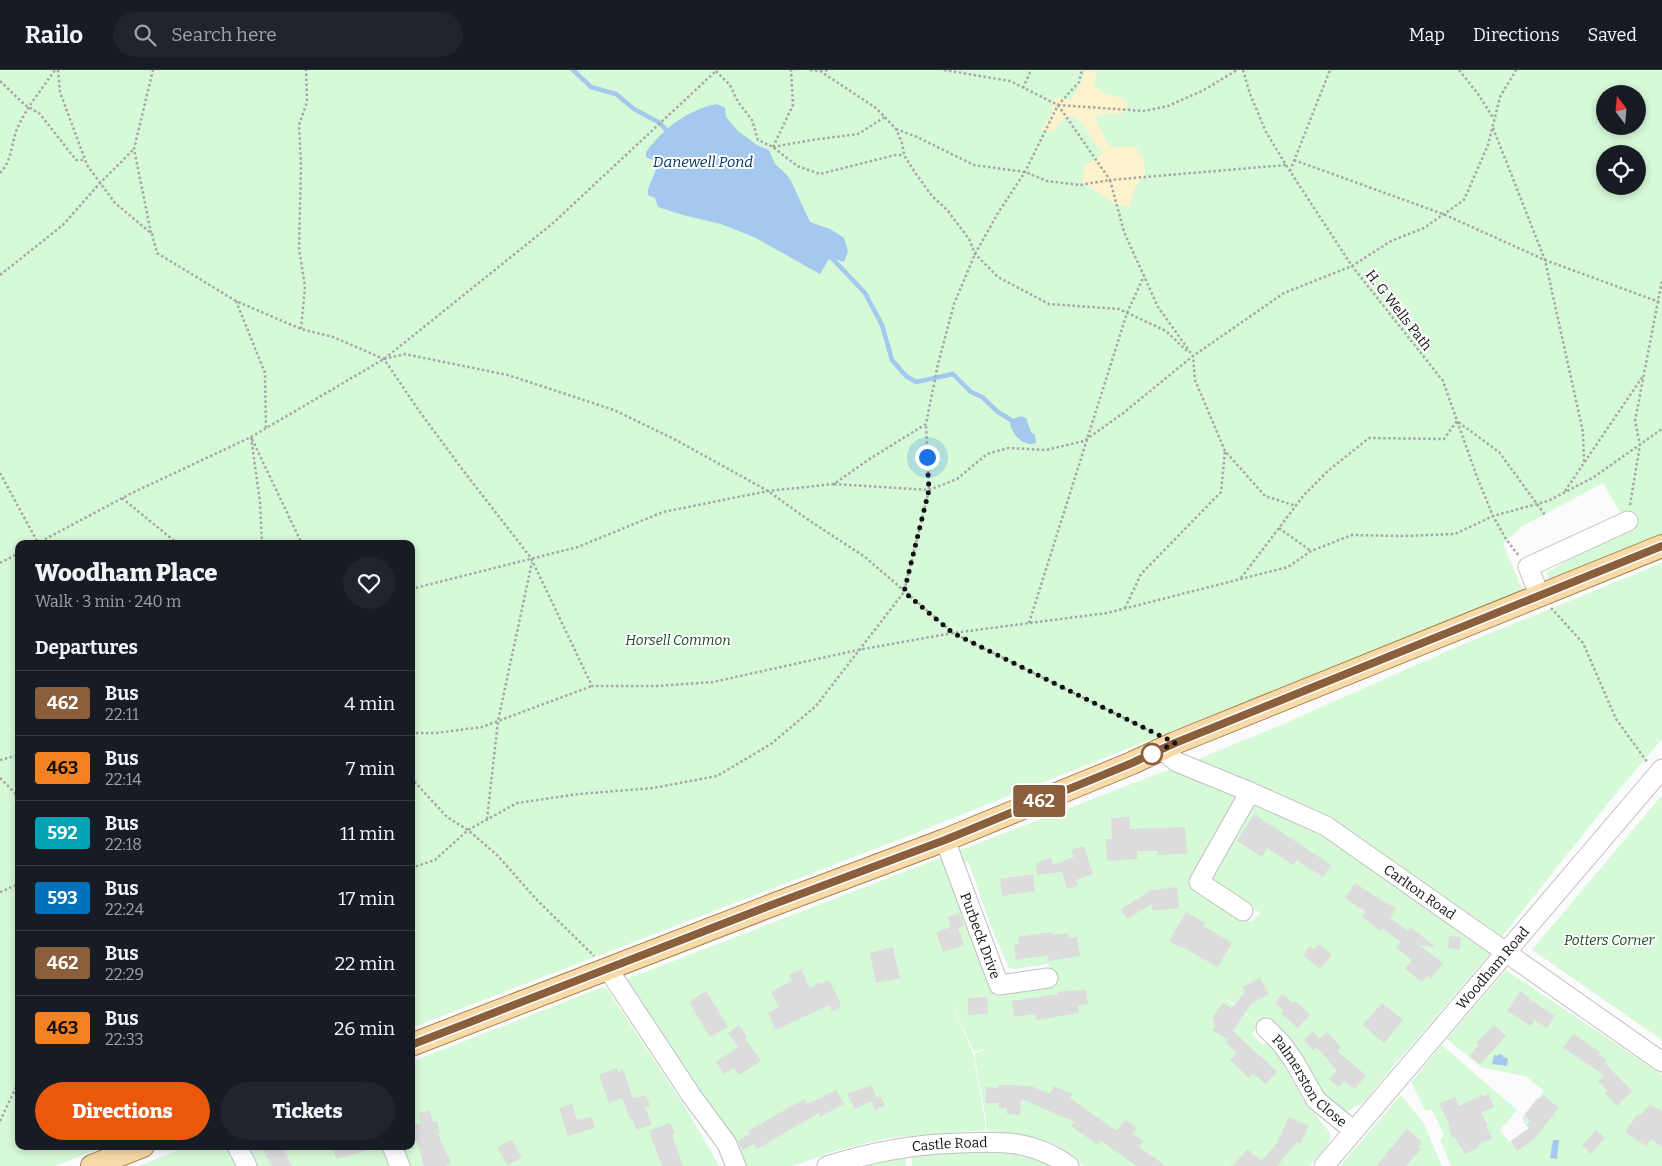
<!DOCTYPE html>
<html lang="en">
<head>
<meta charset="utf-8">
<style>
	body { margin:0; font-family:Bitter,serif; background:#20242c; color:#f1f3f6; height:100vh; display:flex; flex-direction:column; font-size:19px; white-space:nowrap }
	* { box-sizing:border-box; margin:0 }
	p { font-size:16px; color:#9ea1a6 }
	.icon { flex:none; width:28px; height:28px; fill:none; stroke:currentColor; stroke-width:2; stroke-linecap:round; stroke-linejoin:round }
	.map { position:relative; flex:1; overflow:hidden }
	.details { position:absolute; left:15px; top:470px; width:400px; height:610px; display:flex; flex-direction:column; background:#171b24; border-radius:10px; box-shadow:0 2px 8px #0003 }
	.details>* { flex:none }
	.badge { padding:0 10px; border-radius:4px; font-size:18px; line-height:32px }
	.needle { width:32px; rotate:344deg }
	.buttons { position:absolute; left:1596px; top:15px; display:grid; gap:10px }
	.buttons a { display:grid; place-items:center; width:50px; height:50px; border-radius:50%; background:#171b24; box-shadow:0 2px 8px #0003; font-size:25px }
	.you { position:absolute; width:25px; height:25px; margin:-12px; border:4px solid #fff; border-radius:50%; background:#1a73e8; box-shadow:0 0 0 8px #1a73e833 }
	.map>.badge { position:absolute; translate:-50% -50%; box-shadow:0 0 0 2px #fff }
	h2 { padding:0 20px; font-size:19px; line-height:45px }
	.round { display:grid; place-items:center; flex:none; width:52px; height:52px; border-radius:26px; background:#20242c }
	.summary { display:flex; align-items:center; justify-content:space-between; height:85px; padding:0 20px }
	h1 { font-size:24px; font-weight:800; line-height:38px }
	.cta { display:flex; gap:10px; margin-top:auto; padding:10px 20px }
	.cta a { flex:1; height:58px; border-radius:30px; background:#ea580c; color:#fff; font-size:20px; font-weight:800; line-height:58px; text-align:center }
	.cta a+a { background:#20242c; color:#f1f3f6 }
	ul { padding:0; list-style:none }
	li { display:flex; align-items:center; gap:15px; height:65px; padding:0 20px; border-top:1px solid #363941 }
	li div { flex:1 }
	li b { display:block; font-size:19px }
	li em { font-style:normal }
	li .badge { min-width:55px; font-weight:700; text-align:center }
	header { display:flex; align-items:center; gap:30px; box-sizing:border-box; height:70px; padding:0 25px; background:#171b24; border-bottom:1px solid #363941 }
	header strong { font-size:24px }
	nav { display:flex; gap:28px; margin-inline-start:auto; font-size:18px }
	.search { width:350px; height:45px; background:#20242c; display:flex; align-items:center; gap:12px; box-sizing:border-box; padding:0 18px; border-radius:28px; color:#9ea1a6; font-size:19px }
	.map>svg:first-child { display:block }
	.green { fill:#d6f9d7; fill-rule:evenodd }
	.sand { fill:#fcf2cc }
	.water { fill:#a4c8ee }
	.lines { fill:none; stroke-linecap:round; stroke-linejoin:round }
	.stream { stroke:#a4c8ee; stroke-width:4.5 }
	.building { fill:#dcdcdd }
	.minor-casing { stroke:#c0c1c2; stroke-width:21 }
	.major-casing { stroke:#a4844e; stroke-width:24 }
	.path { stroke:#a7a7a8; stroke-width:2.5; stroke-dasharray:2.5 2.5; stroke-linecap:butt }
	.minor { stroke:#fff; stroke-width:19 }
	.major { stroke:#f7daa7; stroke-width:22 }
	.line-casing { stroke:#fff; stroke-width:11 }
	.line { stroke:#8b5e3c; stroke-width:8 }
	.walk { stroke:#121213; stroke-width:5; stroke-dasharray:0 9 }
	.stop-dot { fill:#fff; stroke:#8b5e3c; stroke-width:2.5 }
	.labels { text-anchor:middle; stroke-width:4; stroke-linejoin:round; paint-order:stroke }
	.street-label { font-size:14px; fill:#121213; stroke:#fff }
	.park-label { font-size:14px; font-style:italic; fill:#164e1e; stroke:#fff }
	.water-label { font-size:15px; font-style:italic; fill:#013867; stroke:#fff }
</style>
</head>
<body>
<header>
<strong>Railo</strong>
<div class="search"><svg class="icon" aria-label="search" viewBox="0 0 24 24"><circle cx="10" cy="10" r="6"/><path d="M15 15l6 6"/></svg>Search here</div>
<nav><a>Map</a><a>Directions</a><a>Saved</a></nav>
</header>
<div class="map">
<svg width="1662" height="1096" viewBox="0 0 1662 1096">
	<rect width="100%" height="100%" fill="#fbfbfd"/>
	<!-- green -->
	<path class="green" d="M0,0H1085L1084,7L1071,31L1062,28L1054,29L1052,42L1053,62L1060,52L1069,45L1080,50L1103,84L1128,136L1134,119L1145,103L1136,77H1110L1101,61L1095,46L1109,43L1121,45L1122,28L1105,24L1094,15L1097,0H1662V465L1551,512L1546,503L1628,456L1603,413L1521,457L1503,474L1523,521L911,765L411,958V474H19V1076H106L55,1096H0ZM1605,24H1638V56H1605ZM1605,84H1638V116H1605Z
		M1662,493V669L1613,727L1500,869L1196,690L1281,655L1454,578Z
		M1178,696L1243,725L1194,807L1197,824L1210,827L1251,852L1260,843L1208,810L1252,728L1333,765L1434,839L1490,884L1396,993L1392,989L1396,993L1364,1032L1344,1043L1325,1028L1292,971L1268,946L1260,955L1245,943L1251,935L1240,927L1234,934L1219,925L1260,955L1252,964L1262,974L1266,973L1275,980L1301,1026L1330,1063C1333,1075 1317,1087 1309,1096H1227L1222,1092L1226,1096H1084L1056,1075L1037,1068L986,1060V1050L974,984L990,978L974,982L948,924L973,983L985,1050V1060L888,1068L835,1081L793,1096H745C732,1057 702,1026 678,994C659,967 642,938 624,910ZM968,791L992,859L1009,898L1015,899L1049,894L1053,916L997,923L950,799Z
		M1662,725V970L1532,880Z
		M1506,900L1662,1005V1096H1451L1440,1070L1444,1065L1432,1040L1427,1041L1424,1039L1411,1012L1442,975L1517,1040L1500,1060L1509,1072L1529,1058L1523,1052V1047L1544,1021L1527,1007L1481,997L1447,969Z
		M605,916L687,1040L719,1096H407L399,1076H411V992Z
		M1401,1025L1424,1054L1442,1096H1340Z
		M190,1076H227L233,1086L235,1096H138Z
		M244,1076H384L388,1096H252Z
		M1017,1078L1054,1096H912L911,1079Z
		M905,1084L906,1096H850Z"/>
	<!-- sand -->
	<path class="sand" d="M1085,0H1097L1094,15L1105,24L1122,28L1128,32L1121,45L1109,43L1095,46L1101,61L1110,77H1135L1143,88L1145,96V103L1134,119L1129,137L1113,133L1082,112L1084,96L1103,84L1080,50L1069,45L1060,52L1053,62L1042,60L1052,42L1054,29L1062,28L1071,31L1084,7Z"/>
	<!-- water -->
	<path class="water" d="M717,34L725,38L726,47L738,61L757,75L769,80L775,94L787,105L791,111L810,152L830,159L844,168L848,181L844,192L830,187L820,204L756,168L721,154L683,145L658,137L655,128L648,125C647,111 658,106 656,92L646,87V82C664,58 687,40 717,34Z
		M1021,346L1026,348L1031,362L1035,365L1036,373C1024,378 1011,364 1010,352L1013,349Z
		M1499,984L1503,985V987L1508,988L1507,996L1492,994L1494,985L1498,986Z
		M1553,1070H1559L1557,1089L1550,1088Z"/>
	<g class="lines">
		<!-- stream -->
		<path class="stream" d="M573,0L591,17L616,24L634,39L660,53L666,60
			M827,183L865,223L882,255L892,290L906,306L916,312L953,304L971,322L982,327L998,342L1011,350"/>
	</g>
	<!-- building -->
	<path class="building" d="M1254,744L1331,795L1323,807L1296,790L1293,795L1267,778L1262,787L1237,771Z
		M1129,747L1130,759L1185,757L1187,784L1158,785V781H1137V789L1107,791L1106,769H1112L1111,748Z
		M1084,776L1093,804L1076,810L1078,815L1067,819L1062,802L1037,805L1036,793L1051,787L1053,795L1074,787L1071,780Z
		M1033,804L1035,821L1002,826L1000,809Z
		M1355,813L1387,834L1388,833L1396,839L1390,848L1408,861L1410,857L1436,877L1419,875L1443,893L1431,909L1427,906L1422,912L1405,899L1412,890L1396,878L1401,872L1382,858L1381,861L1362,847L1366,842L1345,828Z
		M1177,817L1179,838L1152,841V834L1127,849L1121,839L1152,820Z
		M1186,842L1205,853L1203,856L1232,873L1218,897L1180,876L1179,877L1169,871Z
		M959,843L964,856L958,858L964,875L943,882L936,862L951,857L948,847Z
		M1052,862L1053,865L1068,863L1069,868L1077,867L1080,886L1049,891L1048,885L1016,890L1014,875L1019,874L1018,867Z
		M1449,866L1461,867L1460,880L1448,878Z
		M1319,874L1332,885L1320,899L1303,885L1310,876L1314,879Z
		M893,877L900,908L876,913L870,883Z
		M801,899L810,918L820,912L821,914L829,910L840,932V937L832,941L829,935L776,960L768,943L779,937L771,922L792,911L789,905Z
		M1260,908L1269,924L1251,934L1233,961L1277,1002L1265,1014L1253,1003L1249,1008L1230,990L1237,983L1226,973L1228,970L1212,960L1215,956L1212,948L1223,933L1232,938L1245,921L1243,917Z
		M1074,920L1075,921L1086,920L1088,934L1078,936L1079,943L1036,950L1035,944L1014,947L1012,931L1058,924L1057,922Z
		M706,921L728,957L710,967L689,932Z
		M1520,921L1530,928L1529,929L1555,946L1547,958L1535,950L1531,956L1507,941Z
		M1282,924L1293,933L1295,931L1310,944L1298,958L1281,944L1284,941L1275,933Z
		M987,927L988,944L968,945V928Z
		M1382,933L1403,950L1384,973L1363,955Z
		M739,955L747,967L745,968L761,991L739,1005L734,998L724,1004L716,992L738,977L728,963Z
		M1494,955L1506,966L1480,994L1470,986L1478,975L1476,973Z
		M1313,961L1319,969L1327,962L1341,977L1337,981L1366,1005L1355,1019L1344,1011L1339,1017L1329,1009L1336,1001V999L1316,977L1313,980L1304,970Z
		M1573,964L1600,982L1599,985L1607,990L1605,993L1632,1021L1617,1036L1605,1023L1607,1021L1598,1011L1604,1005L1563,978Z
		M617,998L618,1002L623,1000L633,1028L646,1025L650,1036L645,1037L652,1054L637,1060L632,1049H630L622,1028L609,1033L599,1005Z
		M871,1015L877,1028L880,1026L885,1035L875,1040L871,1031L855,1039L847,1024Z
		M998,1015L1031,1016L1050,1024L1054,1016L1072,1024L1070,1028L1114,1059L1117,1060L1125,1050L1137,1058L1133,1064L1143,1071L1139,1077L1166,1096H1137L1101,1071L1098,1075L1071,1056L1075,1052L1021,1029L1020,1045L1007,1044V1038H999V1033H985L986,1017L998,1018Z
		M836,1020L844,1034L820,1047L819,1043L757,1079L754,1074L743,1080L738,1071L749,1064L748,1061L804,1029L808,1034Z
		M1488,1024L1494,1037L1481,1043L1488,1056L1486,1057L1492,1068L1478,1075L1479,1077L1465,1084L1455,1068H1453L1448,1058L1450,1056L1439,1034L1455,1027L1459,1036L1482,1025L1483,1027Z
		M1543,1025L1559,1038L1533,1070L1517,1081L1511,1071L1529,1058L1526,1056L1530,1050L1524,1045L1538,1028L1540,1029Z
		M572,1034L577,1050L592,1047L595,1058L568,1066L559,1038Z
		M1650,1035L1662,1041V1077L1651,1069L1646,1076L1625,1062L1638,1044L1640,1046Z
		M430,1040L433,1052L437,1051L440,1063L438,1064L451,1093L445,1096H424L414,1062L413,1055L421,1053L419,1043Z
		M1289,1047L1309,1056L1300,1074L1297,1072L1277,1096H1233L1247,1079L1262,1091L1276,1074Z
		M670,1053L675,1064L672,1065L683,1096H662L649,1061Z
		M1407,1059L1422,1072L1418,1076L1421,1079L1406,1096H1376Z
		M1596,1060L1605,1068L1591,1084L1582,1075Z
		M512,1070L522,1088L507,1095L497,1077Z
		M260,1076H281L292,1096H272Z
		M332,1076H370V1080L336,1089Z"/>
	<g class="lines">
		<defs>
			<g id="minor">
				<path d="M1540,526L1528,497L1628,451"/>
				<path id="s1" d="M1162,680L1177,692L1250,722L1326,756L1662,992"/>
				<path id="s2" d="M945,770L999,915L1048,908"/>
				<path d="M1243,841L1199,812L1250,722"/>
				<path d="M608,899L691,1025L727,1074L736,1096"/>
				<path id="s3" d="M1266,958L1281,973L1294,991L1316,1030L1354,1061"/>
				<path d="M237,1076L247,1096"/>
				<path d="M392,1076L400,1096"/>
				<path id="s4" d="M827,1096C871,1082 912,1074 959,1073C1000,1071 1033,1070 1069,1096"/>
				<path id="s5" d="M1324,1096L1662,699"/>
			</g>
			<path id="major" d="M411,975L775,834L945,770L1132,693L1175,673L1662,476
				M92,1096L143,1076"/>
		</defs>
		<!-- minor casing -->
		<use href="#minor" class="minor-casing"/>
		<!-- major casing -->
		<use href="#major" class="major-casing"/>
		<!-- path -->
		<path class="path" d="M58,0L60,22L87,95L115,133L152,164L157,183L236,231L301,259L333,267L384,289L417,338L462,399L531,488L592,616H657L713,612L858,580L953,563L1107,543L1288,497L1311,481L1352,465L1404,466L1455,464L1493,446L1548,431L1594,407L1662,359
			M810,0L820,1L829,0
			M944,0L1010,11L1058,35L1079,12L1082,0
			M1243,0L1250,24L1266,62L1286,95L1352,196L1443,311L1477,407L1493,446L1506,469L1519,486
			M1459,0L1478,24L1494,49
			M716,1L730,15L738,32L752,50L758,70L773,77L797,96L820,104L895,85H904
			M820,1L876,38L896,59L902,73L904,85L916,104L932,126L948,141L969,169L975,184L998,207L1049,234L1119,239L1166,261L1188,282
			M0,11L25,35L40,44L76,90H84
			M1023,18L1031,0
			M1058,35L1110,110L1286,95
			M1058,35L1144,41L1168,36L1204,20L1237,0
			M1493,58L1545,190L1583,362L1584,393
			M896,59L917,67L974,95L1025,102L1047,111L1080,115L1110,110L1124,162L1158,237L1193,286L1195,310L1225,381L1265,426L1296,436
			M773,77L812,70L858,64L885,47
			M773,77L793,35L791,0
			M1294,90L1443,144L1545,190L1662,233
			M1290,101L1330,0
			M0,103C12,91 11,74 17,59C26,38 42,19 55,0
			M151,163L134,79L153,0
			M0,205L63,155L100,113L134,79
			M236,231L265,303L266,359
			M301,259L305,217L299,178L301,95L299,55L307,32L306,0
			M384,289L405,284L508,305L614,340L676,370L768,421L807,449L865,487L953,563L1154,663
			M0,403L38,473
			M834,414L929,420L957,409L987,384L1008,378L1046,380L1084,371L1122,344L1193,286L1284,223L1352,196L1391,171L1424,158L1464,130L1488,75L1500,27L1516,0
			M1565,421L1643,306
			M122,428L178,474
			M1630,435L1640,375L1635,351L1662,210
			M1279,458L1311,481
			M36,474L130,424L251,367L384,289L552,154L717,0
			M262,474L260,432L251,367L302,474
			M0,493L19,483
			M1241,508L1304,425L1329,400L1369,368L1444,369L1457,351L1499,382L1545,445
			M411,519L578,477L663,442L768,421L834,414L868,390L926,354L938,294L954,234L975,184L998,143L1025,102L1058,35
			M1125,538L1141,504L1221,422L1225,381
			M1551,538L1583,573L1616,649L1648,693
			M1029,553L1127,243L1144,206
			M411,663H436L482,657L592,616
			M0,690L19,685
			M0,708L19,727
			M411,708L447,747L468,760L497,785L536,829L594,886
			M487,749L498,651L532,492
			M411,798L435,790L468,760L517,733L579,724L653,718L717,706L771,674L816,636L904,522L929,420L926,354
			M0,822L19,814
			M0,1051L19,1011"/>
		<!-- minor -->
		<use href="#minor" class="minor"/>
		<!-- major -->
		<use href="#major" class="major"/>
	</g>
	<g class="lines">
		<defs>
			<path id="line" d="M411,975L774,834L945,770L1132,693L1175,673L1662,476"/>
		</defs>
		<!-- line casing -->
		<use href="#line" class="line-casing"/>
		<!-- line -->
		<use href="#line" class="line"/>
		<!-- walk -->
		<path class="walk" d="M927,387L929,420L904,522L953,563L1175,673L1147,686L1152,684"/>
	</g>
	<!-- markers -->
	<circle class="stop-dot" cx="1152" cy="684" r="10"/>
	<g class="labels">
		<!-- street labels -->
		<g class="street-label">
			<text transform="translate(1399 240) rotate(52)" y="5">H. G Wells Path</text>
			<text dy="5" stroke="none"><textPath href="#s1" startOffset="296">Carlton Road</textPath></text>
			<text dy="5" stroke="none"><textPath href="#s2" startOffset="102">Purbeck Drive</textPath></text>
			<text dy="5" stroke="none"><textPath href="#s5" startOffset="260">Woodham Road</textPath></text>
			<text dy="5" stroke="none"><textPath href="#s3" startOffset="69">Palmerston Close</textPath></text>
			<text dy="5" stroke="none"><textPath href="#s4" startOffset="125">Castle Road</textPath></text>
		</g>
		<!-- park labels -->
		<g class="park-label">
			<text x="678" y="575">Horsell Common</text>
			<text x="1609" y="875">Potters Corner</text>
		</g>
		<!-- water labels -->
		<g class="water-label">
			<text x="703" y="97">Danewell Pond</text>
		</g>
	</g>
</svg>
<div class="buttons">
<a><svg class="needle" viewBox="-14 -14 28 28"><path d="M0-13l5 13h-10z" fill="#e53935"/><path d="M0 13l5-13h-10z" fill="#9ea1a6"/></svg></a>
<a><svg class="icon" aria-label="locate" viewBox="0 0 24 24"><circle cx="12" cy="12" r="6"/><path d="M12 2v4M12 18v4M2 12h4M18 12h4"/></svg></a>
</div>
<div class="you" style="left:927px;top:387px"></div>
<b class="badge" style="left:1039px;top:731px;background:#8b5e3c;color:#fff">462</b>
<section class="details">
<div class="summary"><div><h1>Woodham Place</h1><p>Walk · 3 min · 240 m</p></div><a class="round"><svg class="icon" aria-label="heart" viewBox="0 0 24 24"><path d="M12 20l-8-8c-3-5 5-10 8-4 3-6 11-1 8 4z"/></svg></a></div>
<h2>Departures</h2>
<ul>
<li><span class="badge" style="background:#8b5e3c;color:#fff">462</span><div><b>Bus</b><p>22:11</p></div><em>4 min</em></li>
<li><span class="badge" style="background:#f58220;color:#111">463</span><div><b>Bus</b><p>22:14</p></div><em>7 min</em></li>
<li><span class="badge" style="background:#00a3b4;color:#fff">592</span><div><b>Bus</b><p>22:18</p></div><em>11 min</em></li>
<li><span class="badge" style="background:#0072bc;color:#fff">593</span><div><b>Bus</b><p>22:24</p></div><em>17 min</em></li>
<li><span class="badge" style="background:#8b5e3c;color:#fff">462</span><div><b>Bus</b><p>22:29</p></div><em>22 min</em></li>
<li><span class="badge" style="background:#f58220;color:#111">463</span><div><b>Bus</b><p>22:33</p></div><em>26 min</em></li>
</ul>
<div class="cta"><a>Directions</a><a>Tickets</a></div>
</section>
</div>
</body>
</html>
